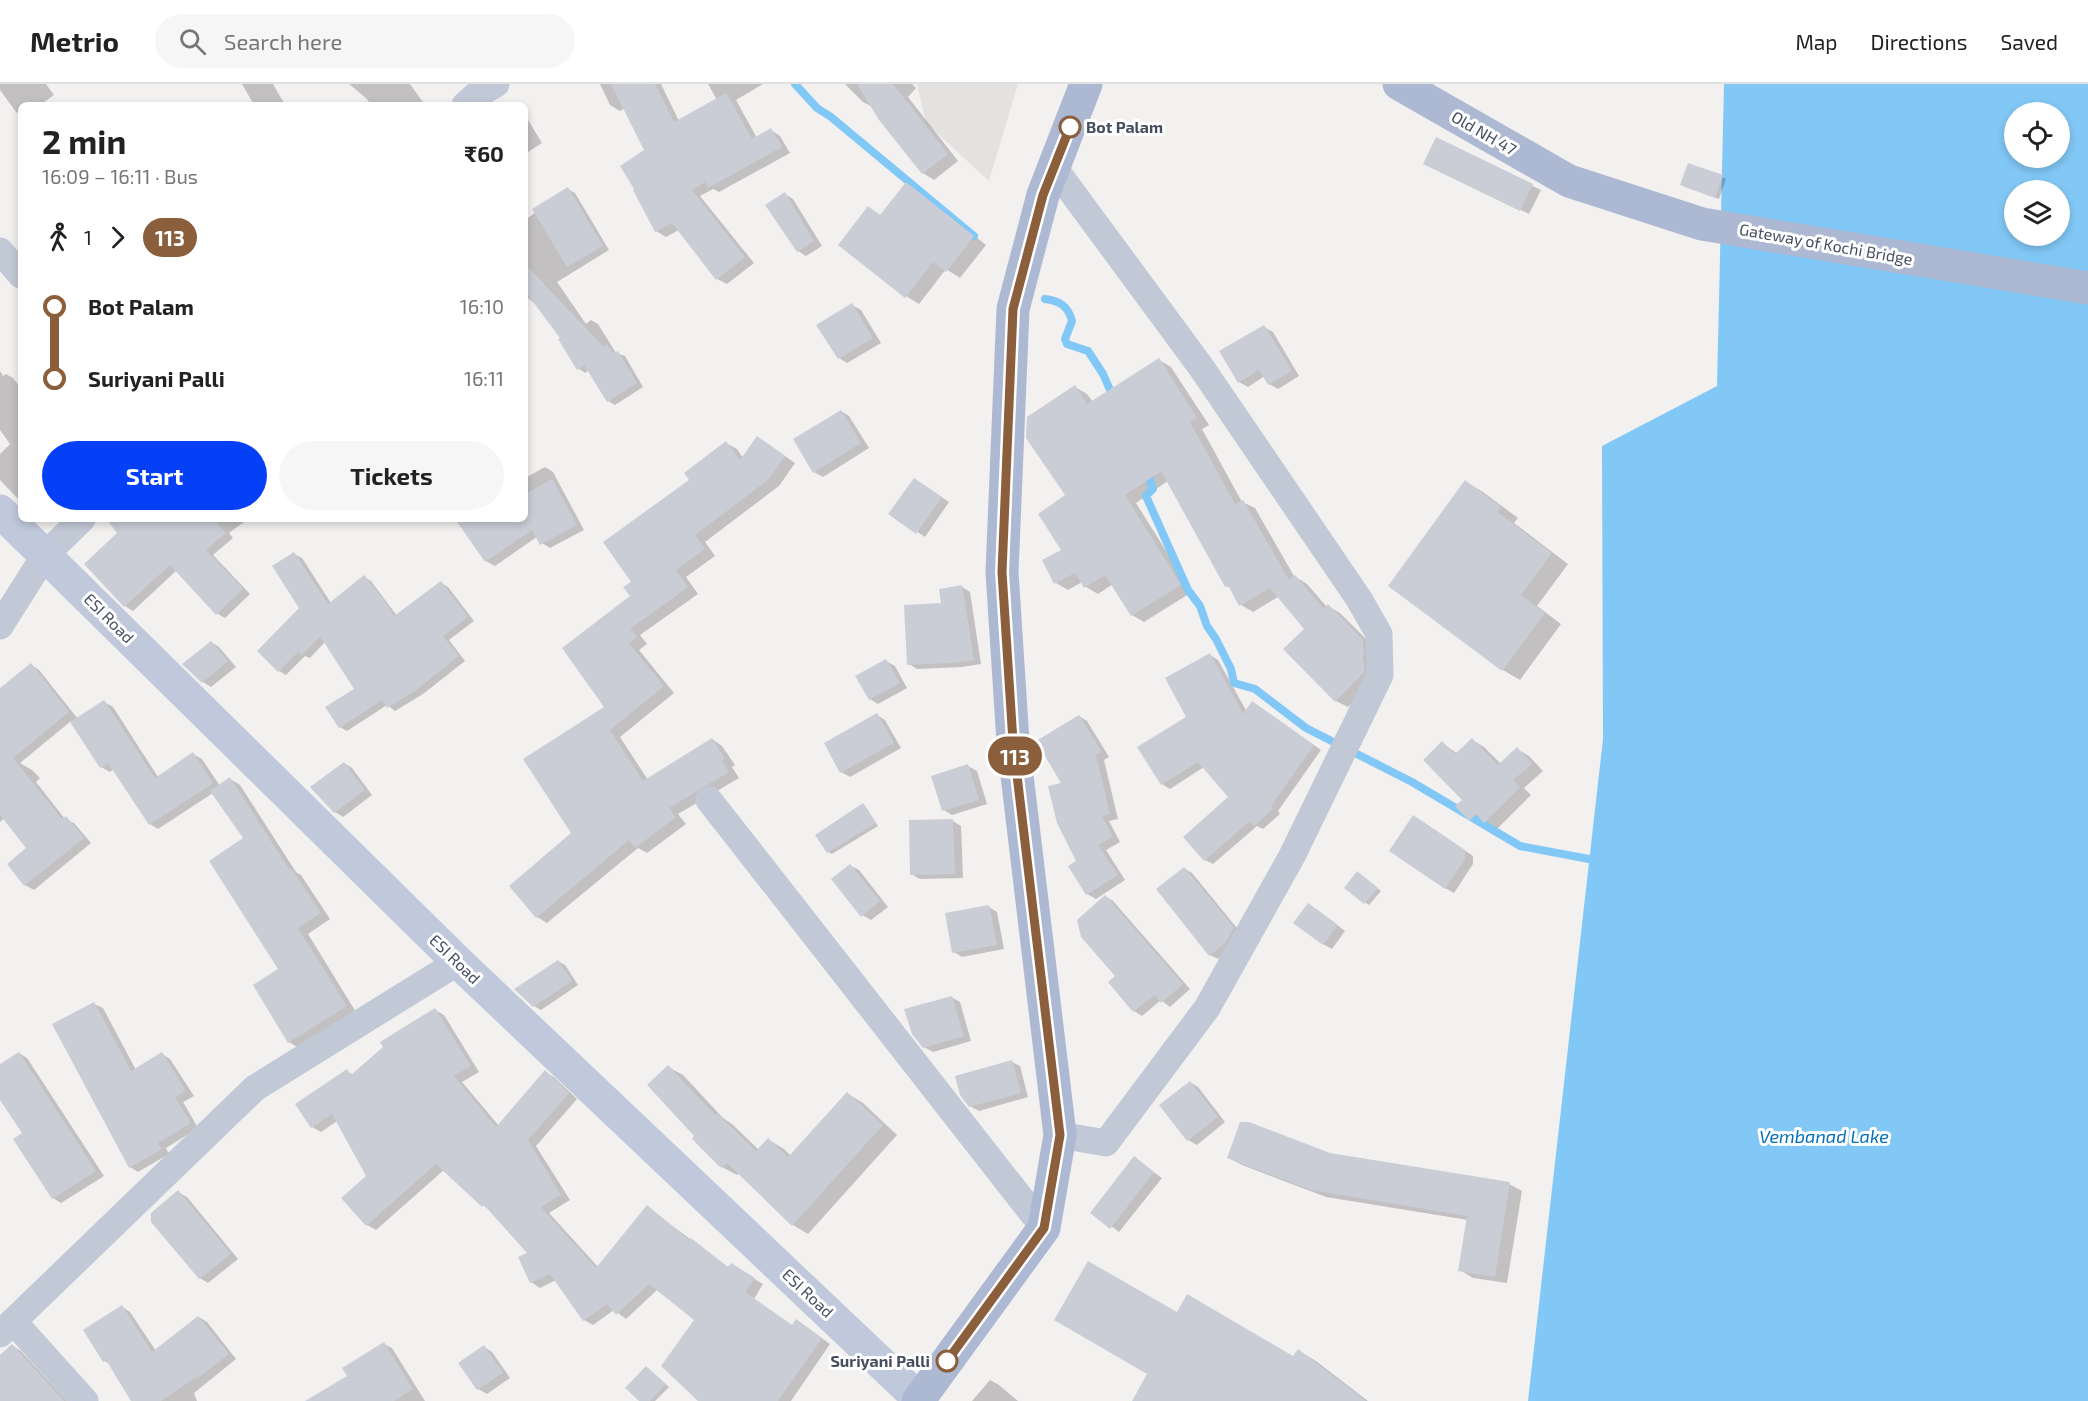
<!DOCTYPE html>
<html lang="en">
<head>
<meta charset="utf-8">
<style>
	body { margin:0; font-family:"Exo 2",sans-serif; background:#f6f6f6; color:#222; height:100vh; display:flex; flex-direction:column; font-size:22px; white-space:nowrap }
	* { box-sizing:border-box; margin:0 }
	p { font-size:20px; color:#767676 }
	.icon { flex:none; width:33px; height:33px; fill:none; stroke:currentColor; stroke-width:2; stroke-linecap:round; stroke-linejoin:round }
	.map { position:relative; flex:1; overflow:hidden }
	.side { position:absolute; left:18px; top:18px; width:510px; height:420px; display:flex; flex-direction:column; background:#fff; border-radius:9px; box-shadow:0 3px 9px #0003 }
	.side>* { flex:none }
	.badge { padding:0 12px; border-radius:20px; font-size:21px; line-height:39px }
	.tools { position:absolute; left:2004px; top:18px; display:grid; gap:12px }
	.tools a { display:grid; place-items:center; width:66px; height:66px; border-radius:50%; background:#fff; box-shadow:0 3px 9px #0003; font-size:30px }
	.map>.badge { position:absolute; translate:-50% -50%; box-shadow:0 0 0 3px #fff }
	.legs { display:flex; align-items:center; gap:9px; height:66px; padding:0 24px; font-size:20px }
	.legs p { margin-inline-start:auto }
	.overview { display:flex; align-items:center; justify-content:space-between; height:102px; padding:0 24px }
	h1 { font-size:33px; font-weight:700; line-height:45px }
	.action { display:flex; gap:12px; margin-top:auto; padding:12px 24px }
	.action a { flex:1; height:69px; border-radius:36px; background:#0540f7; color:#fff; font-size:24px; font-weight:700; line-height:69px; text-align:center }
	.action a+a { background:#f6f6f6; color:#222 }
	ul { padding:0 24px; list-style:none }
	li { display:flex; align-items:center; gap:21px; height:72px; font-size:22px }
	li i { display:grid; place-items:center; width:9px; height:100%; margin:0 8px; background:currentColor }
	li i::after { content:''; width:15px; height:15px; margin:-8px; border:4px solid; border-radius:50%; background:#fff }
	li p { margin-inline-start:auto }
	li:first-child i { background:linear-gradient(#0000 50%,currentColor 0) }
	li:last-child i { background:linear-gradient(currentColor 50%,#0000 0) }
	header { display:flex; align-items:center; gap:36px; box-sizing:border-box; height:84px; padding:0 30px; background:#fff; border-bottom:2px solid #e0e0e0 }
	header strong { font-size:28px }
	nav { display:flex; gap:33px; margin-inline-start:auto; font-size:21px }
	.search { width:420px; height:54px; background:#f6f6f6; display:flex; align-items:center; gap:15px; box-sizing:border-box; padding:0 21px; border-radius:33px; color:#767676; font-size:22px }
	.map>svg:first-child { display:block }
	.education { fill:#e4e1e1 }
	.water { fill:#82c8f6; fill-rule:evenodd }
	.shadow { fill:#0003 }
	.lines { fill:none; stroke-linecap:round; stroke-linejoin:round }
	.stream { stroke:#82c8f6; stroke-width:8 }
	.building { fill:#cbcdd6 }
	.street { stroke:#c2c9d6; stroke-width:27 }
	.secondary { stroke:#c0c8db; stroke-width:33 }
	.primary { stroke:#adb8d2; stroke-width:33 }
	.line-1-casing { stroke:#fff; stroke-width:14 }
	.line-1 { stroke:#8b5e3c; stroke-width:9 }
	.stop-1-dot { fill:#fff; stroke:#8b5e3c; stroke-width:3 }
	.labels { text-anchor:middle; stroke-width:6; stroke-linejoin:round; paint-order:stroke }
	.stop-label { font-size:16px; font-weight:bold; fill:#454e60; stroke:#fff; text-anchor:start }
	.street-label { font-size:16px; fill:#454e60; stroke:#fff }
	.water-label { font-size:18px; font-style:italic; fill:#006eb8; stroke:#fff }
</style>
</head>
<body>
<header>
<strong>Metrio</strong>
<div class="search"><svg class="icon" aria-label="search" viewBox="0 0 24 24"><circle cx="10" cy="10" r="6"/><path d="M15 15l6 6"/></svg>Search here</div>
<nav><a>Map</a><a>Directions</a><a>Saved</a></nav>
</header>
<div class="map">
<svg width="2088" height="1317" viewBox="0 0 2088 1317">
	<rect width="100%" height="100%" fill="#f3f0f0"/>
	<!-- education -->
	<path class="education" d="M917,0H1018L989,97L926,39Z"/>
	<!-- water -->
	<path class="water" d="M1724,0H2088V1317H1528L1603,655L1602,362L1717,302ZM2014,28H2060V74H2014ZM2014,106H2060V152H2014Z"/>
	<!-- shadow -->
	<path class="shadow" d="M0,0H46L54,11L40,21H21V31L16,28L0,6Z
		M242,0H273L285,21H254Z
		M349,0H410L425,21H371L367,15Z
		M600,0H661L679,37L717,16L708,0H763L736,16L757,54L771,46L780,52L790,69L719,108L713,105L700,112L754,179L727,200L717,195L679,146L666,153L656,147L635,107L646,67L625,24L620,27L610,21Z
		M845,0H912L916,4L908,13L958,77L934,96L923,89L873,23L863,18Z
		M525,31L542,59L525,70Z
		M1437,55L1541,106L1529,130L1434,84Z
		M1722,93L1726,95L1719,115L1685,103Z
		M906,100L919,107L986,161L960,194L946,185L919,220L906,212L869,124L882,132Z
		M568,105L575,109L609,166L557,198L586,240L591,236L598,240L616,269L625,272L643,303L615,321L608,317L589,286L585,289L578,284L562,255L537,221L525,212V136Z
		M785,110L793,115L822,162L806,172L798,167Z
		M852,221L861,226L881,259L847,279L839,274Z
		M1264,243L1273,248L1299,292L1278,305L1269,300L1265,292L1248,303L1239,298Z
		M1159,276L1171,283L1209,341L1202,345L1242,418L1255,424L1294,492L1307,500L1327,523L1328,522L1340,529L1375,564L1376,595L1348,623L1336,617L1306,545L1278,513L1253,528L1241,521L1232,505L1226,502L1169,396L1136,419L1192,508L1144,538L1132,531L1113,500L1098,510L1086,503L1082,498L1068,506L1056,499L1063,466L1075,303L1087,310L1093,318Z
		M0,287L3,292L6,290L13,294L21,304V418L0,396V370L10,360L0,346Z
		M841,327L849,332L869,364L823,393L814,388Z
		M726,359L737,365L743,374L768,360L795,379L779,402L705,458L715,472L686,493L698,510L640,551L647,560L639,566L674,609L620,653L648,696L712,655L722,662L735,681L732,683L739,694L678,730L686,740L647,769L638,764L547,839L537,833L573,749L607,623L632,513L633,498L691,396Z
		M545,383L553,388L584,446L550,464L542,459L538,452L495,482L486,477L457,435H525V394Z
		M1466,398L1483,408L1518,434L1514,439L1568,480L1537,522L1561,540L1520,596L1503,586L1390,502Z
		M922,400L949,418L925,453L890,430Z
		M108,435H248L229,449L233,454L213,471L250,510L225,534L216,529L177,486L133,527L125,522L86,480L119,449Z
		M294,470L302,474L331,519L364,493L371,497L397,532L441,499L448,503L474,537L449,556L465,577L423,610L395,627L387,621L347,647L340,643L356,605L325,558L310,574L305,572L286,591L279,587L301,524Z
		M962,503L970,508L981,580L962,583L917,585L909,580L943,520Z
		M211,558L219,563L236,583L211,603L203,598Z
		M1210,571L1218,576L1247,628L1261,624L1321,666L1278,727L1280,730L1263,745L1257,742L1213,780L1205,776L1230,713L1204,683L1170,705L1162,700Z
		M886,577L895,582L907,604L878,620L870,615Z
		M31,581L39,586L78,635L104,618L113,623L158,693L193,670L202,675L220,702L230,695L240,701L296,788L301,791L330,835L308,850L356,928L299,964L289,958L280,886L245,755L213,709L158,745L150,740L114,685L110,688L101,683L71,637L20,679L32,686L40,694L36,698L65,735L74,739L91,759L34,806L25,801L9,780L28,765L4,734L0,738V605Z
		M877,631L885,636L901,664L850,693L841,688Z
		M1079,632L1087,637L1109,673L1104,676L1118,735L1109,737L1120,758L1106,766L1125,796L1096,815L1087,810L1078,778L1064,700Z
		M1472,656L1484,663L1501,680L1517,665L1529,672L1543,687L1524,704L1531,711L1497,745L1487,738L1482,742L1470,735L1442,659L1458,670Z
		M344,679L352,684L372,711L343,733L335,728Z
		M968,682L977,687L987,720L952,731L944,726Z
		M863,720L866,723L878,742L832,770L828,768Z
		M953,737L961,742L963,794L920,795L911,790Z
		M1422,737L1473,772V780L1454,809L1445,804Z
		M851,782L859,786L888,823L871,836L862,831Z
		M1185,785L1192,789L1241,849L1233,862L1218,875L1210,871Z
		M1361,791L1381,807L1369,821L1346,804Z
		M1105,812L1113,817L1190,905L1170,923L1161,916L1142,932L1134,927L1117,892Z
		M989,823L997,828L1004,865L962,873L954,868Z
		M1316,825L1345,847L1332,865L1323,860Z
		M558,877L565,881L578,901L541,926L534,922Z
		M951,913L960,918L971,957L933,968L924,963Z
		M94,920L103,924L136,986L162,970L170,975L194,1012L183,1018L198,1044L166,1064L169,1070L138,1088L130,1083Z
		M435,926L444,931L479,988L462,998L499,1042L545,988L554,993L577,1015L536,1062L570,1116L549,1129L599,1184L647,1123L729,1184L731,1181L763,1200L754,1215L793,1242H805L830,1260L791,1317H700L696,1235L658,1205L626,1235L614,1226L593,1241L584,1236L556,1196L540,1204L531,1198L529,1169L490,1126L483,1121L445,1085L376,1146L367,1141L343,1114L368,1092L337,1037L321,1048L312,1043L347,987L353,991Z
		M19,969L27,974L104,1092L61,1119L53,1114L24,1050L0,1013V982Z
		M1012,978L1020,982L1028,1013L979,1027L970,1022Z
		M668,983L683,991L723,1034L732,1040L759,1066L769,1056L784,1065L791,1072L848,1010L863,1019L897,1051L808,1150L793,1141L739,1089L737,1091L722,1083L696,1052Z
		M1190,998L1198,1003L1225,1038L1197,1061L1188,1056Z
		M1330,1070L1509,1100L1522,1107L1507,1199L1473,1194L1460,1186L1468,1136L1326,1113L1242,1081L1229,1074Z
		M1134,1074L1162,1094L1119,1148L1092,1128Z
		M178,1108L187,1113L238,1175L208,1199L200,1194L153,1137Z
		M122,1223L130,1228L156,1267L199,1233L207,1238L236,1275L194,1309L197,1317H133L110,1280L104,1277Z
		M1177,1230L1293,1274L1299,1267L1316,1277L1368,1317H1134Z
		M384,1260L392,1264L425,1317H308L349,1293Z
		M13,1262L21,1267L67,1317H0V1273Z
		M484,1263L492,1268L510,1294L487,1310L478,1305Z
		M647,1284L669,1303L655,1317H641Z
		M990,1296L999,1301L1018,1317H972Z"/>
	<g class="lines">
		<!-- stream -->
		<path class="stream" d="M795,0L817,24L831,33L974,152
			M1045,215C1060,217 1068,222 1072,237L1065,255L1067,260L1088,267L1103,290L1114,315
			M1147,387L1153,405L1146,412L1188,506L1200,522L1207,542L1216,555L1231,585L1234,599L1255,605L1306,644L1412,698L1520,762L1589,775"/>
	</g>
	<!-- building -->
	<path class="building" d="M611,0H655L674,38L726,9L752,55L771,44L782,63L708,104L705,98L692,106L745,173L716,196L672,139L655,148L633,106L634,105L620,82L644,66Z
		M857,0H893L948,70L922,90L879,36Z
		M1436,53L1533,100L1520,127L1423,80Z
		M1688,79L1723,91L1715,114L1680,101Z
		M906,98L974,152L946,188L933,178L905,214L838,161L868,122L880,131Z
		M568,103L603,162L567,183L532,125Z
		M785,108L814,157L797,168L765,121Z
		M525,180L604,263L607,260L613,269L618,267L637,299L607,318L584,281L577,286L558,255L560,254L525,207Z
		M852,219L873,254L838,275L816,241Z
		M1264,241L1292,287L1268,301L1259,286L1238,299L1219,267Z
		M1159,274L1197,334L1190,338L1235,420L1243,416L1289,496L1295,491L1324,525L1328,520L1363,556L1364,572L1362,575L1364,577V588L1335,618L1283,565L1304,545L1270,504L1239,522L1228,501L1225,503L1161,387L1125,411L1181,501L1131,532L1105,491L1084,504L1075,489L1054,500L1042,476L1061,466L1038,430L1065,411L1026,354L1027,333L1075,301L1087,320Z
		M841,326L861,359L813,389L793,355Z
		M757,352L785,372L768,396L695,451L705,465L676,486L688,503L630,545L637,553L629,559L664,602L610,646L643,697L712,654L725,675L722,676L729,688L669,724L676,733L635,764L629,756L536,834L509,802L571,749L523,675L604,623L562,564L630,512L623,503L631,498L603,458L689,396L684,389L726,357L740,376Z
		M914,394L942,413L916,450L888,430Z
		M552,395L577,441L540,461L532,446L485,478L455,435H525V410Z
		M1465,396L1501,423L1497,428L1552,469L1521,511L1545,529L1502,587L1388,502Z
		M106,435H214L226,449L206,466L243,505L216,531L170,481L124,523L84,480L117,449Z
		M294,468L328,520L364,491L384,516L394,532L441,497L468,533L443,552L459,572L415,607L387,624L382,616L339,644L325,623L354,605L320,552L302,571L298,568L278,588L257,567L299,524L272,482Z
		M962,501L974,576L953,579L907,581L904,521L941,519L939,505Z
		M211,557L228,577L202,599L182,580Z
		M1210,569L1243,630L1252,617L1314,661L1271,722L1273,725L1254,742L1250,737L1204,777L1183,753L1228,713L1198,678L1161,701L1137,663L1186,633L1165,594Z
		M886,575L900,599L869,616L855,592Z
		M31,579L69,628L13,674L62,735L66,732L84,754L24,802L7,780L26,764L0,731V604Z
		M104,616L155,694L193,668L213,699L149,741L108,679L100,684L70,638Z
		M877,629L894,659L840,689L824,659Z
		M1079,631L1102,668L1096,671L1110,730L1102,732L1113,753L1098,761L1118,791L1086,811L1068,782L1076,777L1057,739L1048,702L1061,699L1036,657Z
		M1472,654L1498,681L1517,663L1532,680L1513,696L1520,703L1484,739L1476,730L1469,737L1455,722L1462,716L1423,676L1442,657L1455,670Z
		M344,678L365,706L334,729L310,703Z
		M968,680L979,716L942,727L931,692Z
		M230,693L289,785L291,784L321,829L298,844L347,922L288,959L253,901L278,885L209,777L243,754L210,707Z
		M863,719L876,739L827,769L815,751Z
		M1413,731L1465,766V775L1445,805L1389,767Z
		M953,735L955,790L910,791L909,736Z
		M850,780L880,817L861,833L831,795Z
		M1184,783L1234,843L1226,858L1209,872L1156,805Z
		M1357,787L1378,804L1364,820L1344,804Z
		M1105,811L1183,900L1161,919L1154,911L1133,928L1108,898L1115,892L1081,853L1077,836Z
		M1308,819L1338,841L1323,861L1293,839Z
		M989,821L997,861L952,869L945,829Z
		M558,876L572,897L533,923L514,905Z
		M952,912L964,952L923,964L912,950L904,925Z
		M94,918L131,987L162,968L186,1007L175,1013L191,1039L158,1059L162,1065L129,1084L52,940Z
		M435,924L471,982L454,992L496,1043L545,986L569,1009L528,1056L561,1111L541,1123L596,1184L647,1121L689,1156L691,1154L728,1183L731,1179L755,1194L745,1208L792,1241L796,1235L822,1254L778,1317H698L661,1282L694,1236L649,1200L616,1231L607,1220L583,1237L550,1190L530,1199L518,1173L527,1169L484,1121L482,1123L436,1080L366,1142L341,1114L366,1092L332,1030L311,1044L295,1020L347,985L351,991L383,963L380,958Z
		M19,968L96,1087L52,1115L13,1055L22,1049L0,1016V980Z
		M1012,976L1021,1009L969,1023L960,1011L955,992Z
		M668,981L715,1031L717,1029L756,1067L768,1054L788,1073L847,1008L883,1041L792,1142L727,1079L721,1084L692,1055L694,1052L647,1001Z
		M1190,997L1218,1033L1187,1057L1159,1021Z
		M1240,1038H1249L1330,1069L1510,1098L1495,1193L1458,1187L1467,1132L1311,1106L1227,1074Z
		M1134,1072L1154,1088L1110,1145L1090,1129Z
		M178,1106L231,1170L199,1195L151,1138V1129Z
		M1088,1177L1177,1228L1187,1210L1293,1272L1298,1265L1366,1317H1132L1147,1290L1054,1236Z
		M122,1221L152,1268L198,1232L229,1270L197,1295L195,1294L161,1317H131L106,1276L103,1278L83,1246Z
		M384,1258L413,1305L394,1317H305L347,1292L342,1284Z
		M12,1260L64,1317H0V1271Z
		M484,1261L503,1289L477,1306L458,1279Z
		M646,1282L666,1300L650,1317H639L625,1304Z"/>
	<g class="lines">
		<!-- street -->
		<path class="street" d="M465,21L475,12L496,0
			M1055,85L1201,283L1359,515L1379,550L1380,591L1292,772L1207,924L1106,1059L1060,1051
			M0,167L21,191
			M0,542L45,471L82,435
			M709,716L1044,1144
			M13,1237L85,1317
			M0,1250L255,1004L458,878"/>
		<!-- secondary -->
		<path class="secondary" d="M0,427L458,878L919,1315"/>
		<!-- primary -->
		<path class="primary" d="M1399,0L1569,97L1702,140L2088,204
			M918,1317L1044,1144L1060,1051L1013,658L1002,488L1013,225L1043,111L1086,0"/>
	</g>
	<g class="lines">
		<defs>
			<path id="line-1" d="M947,1277L1044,1144L1060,1051L1013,658L1002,488L1013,225L1043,111L1070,43"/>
		</defs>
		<!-- line-1 casing -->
		<use href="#line-1" class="line-1-casing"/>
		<!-- line-1 -->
		<use href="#line-1" class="line-1"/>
	</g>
	<!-- markers -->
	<g class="stop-1-dot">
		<circle cx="1070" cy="43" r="10"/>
		<circle cx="947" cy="1277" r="10"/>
	</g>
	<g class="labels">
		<!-- stop labels -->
		<g class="stop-label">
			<text x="1086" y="49">Bot Palam</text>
			<text x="930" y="1283" text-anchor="end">Suriyani Palli</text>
		</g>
		<!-- street labels -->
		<g class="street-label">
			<text transform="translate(1484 49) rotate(30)" y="6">Old NH 47</text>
			<text transform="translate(1826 160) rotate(10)" y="6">Gateway of Kochi Bridge</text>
			<text transform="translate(109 534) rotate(45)" y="6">ESI Road</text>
			<text transform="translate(455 875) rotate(44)" y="6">ESI Road</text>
			<text transform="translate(808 1209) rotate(43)" y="6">ESI Road</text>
		</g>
		<!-- water labels -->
		<g class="water-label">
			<text x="1824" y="1059">Vembanad Lake</text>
		</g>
	</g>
</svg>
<div class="tools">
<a><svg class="icon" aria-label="locate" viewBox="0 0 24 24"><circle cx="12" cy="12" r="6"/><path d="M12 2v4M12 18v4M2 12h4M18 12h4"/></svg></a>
<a><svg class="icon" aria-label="layers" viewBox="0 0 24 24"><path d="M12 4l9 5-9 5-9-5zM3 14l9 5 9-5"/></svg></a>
</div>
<b class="badge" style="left:1015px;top:672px;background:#8b5e3c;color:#fff">113</b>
<section class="side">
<div class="overview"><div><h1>2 min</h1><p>16:09 – 16:11 · Bus</p></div><b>₹60</b></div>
<div class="legs"><svg class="icon" aria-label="walk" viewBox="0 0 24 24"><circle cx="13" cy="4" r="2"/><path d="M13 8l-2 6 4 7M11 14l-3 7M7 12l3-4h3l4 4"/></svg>1<svg class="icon" aria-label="forward" viewBox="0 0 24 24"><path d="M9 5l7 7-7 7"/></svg><b class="badge" style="background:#8b5e3c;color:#fff">113</b></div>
<ul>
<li><i style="color:#8b5e3c"></i><b>Bot Palam</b><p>16:10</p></li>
<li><i style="color:#8b5e3c"></i><b>Suriyani Palli</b><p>16:11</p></li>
</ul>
<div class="action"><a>Start</a><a>Tickets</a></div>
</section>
</div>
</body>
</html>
